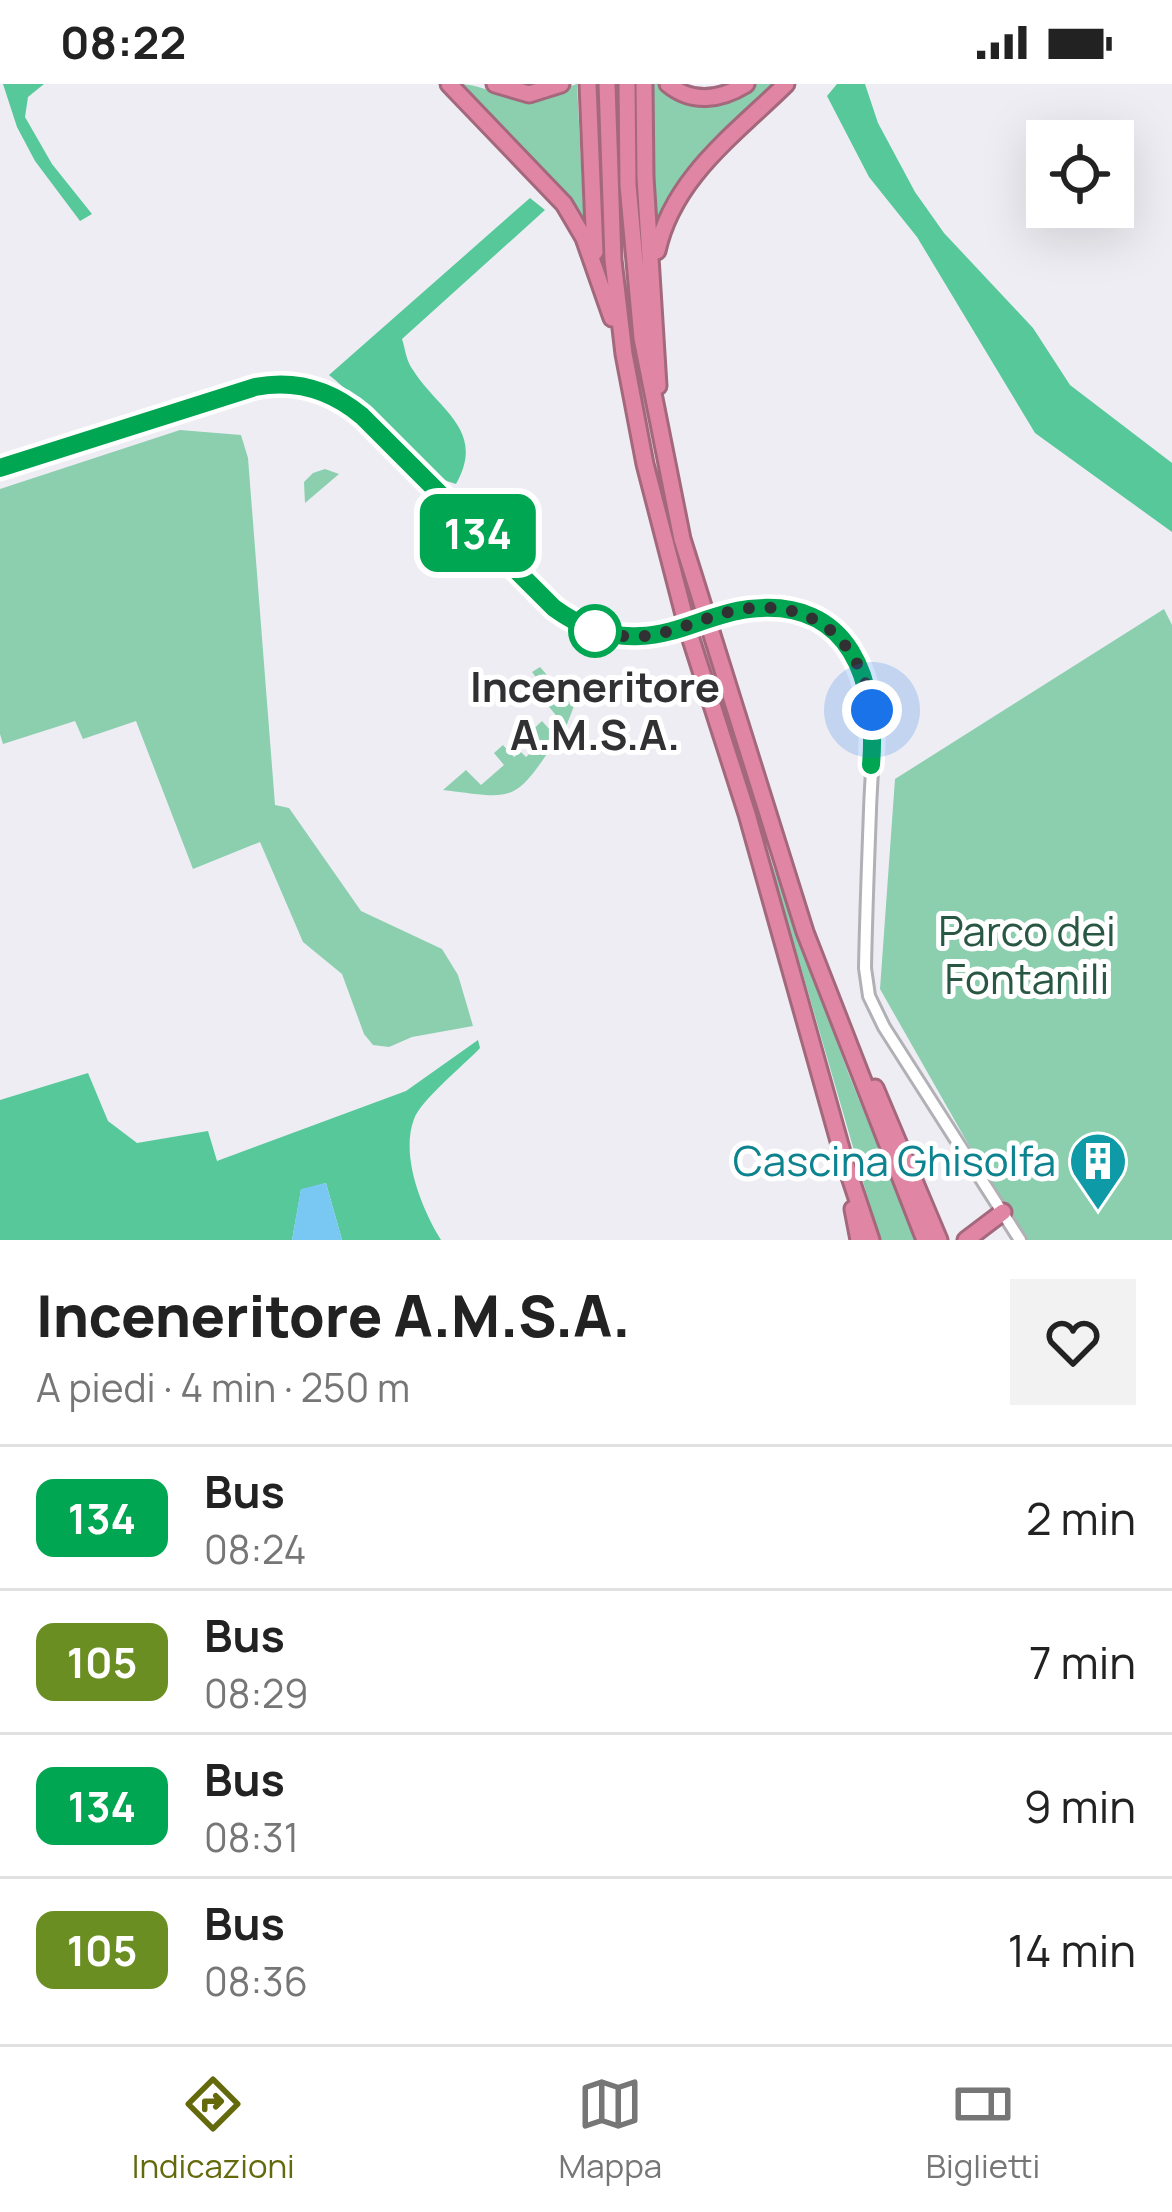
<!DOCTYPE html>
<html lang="it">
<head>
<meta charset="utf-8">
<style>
	body { margin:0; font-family:Manrope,sans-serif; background:#f2f2f2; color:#222; height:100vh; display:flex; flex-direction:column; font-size:45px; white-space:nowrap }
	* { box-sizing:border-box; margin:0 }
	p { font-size:39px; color:#767676 }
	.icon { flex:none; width:66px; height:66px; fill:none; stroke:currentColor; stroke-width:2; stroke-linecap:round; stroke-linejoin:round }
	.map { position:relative; height:1156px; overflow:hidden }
	.drawer { display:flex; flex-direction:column; background:#fff; flex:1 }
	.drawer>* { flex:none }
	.badge { padding:0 24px; border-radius:18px; font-size:42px; line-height:78px }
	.controls { position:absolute; left:1026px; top:36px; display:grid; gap:24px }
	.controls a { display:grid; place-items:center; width:108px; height:108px; border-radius:0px; background:#fff; box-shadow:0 12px 48px #0002; font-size:60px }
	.you { position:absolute; width:60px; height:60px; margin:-30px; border:9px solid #fff; border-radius:50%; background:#1a73e8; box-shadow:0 0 0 18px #1a73e833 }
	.map>.badge { position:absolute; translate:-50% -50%; box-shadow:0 0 0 6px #fff }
	.round { display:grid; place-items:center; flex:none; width:126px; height:126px; border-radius:0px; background:#f2f2f2 }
	.head { display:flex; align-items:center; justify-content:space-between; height:204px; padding:0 36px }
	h1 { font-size:57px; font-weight:800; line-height:90px }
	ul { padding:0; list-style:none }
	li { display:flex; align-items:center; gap:36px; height:144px; padding:0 36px; border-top:3px solid #e0e0e0 }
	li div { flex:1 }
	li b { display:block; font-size:45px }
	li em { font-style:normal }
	li .badge { min-width:132px; font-weight:700; text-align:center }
	.status { display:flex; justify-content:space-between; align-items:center; height:84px; padding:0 60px; background:#fff; direction:ltr }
	.status svg { height:33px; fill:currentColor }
	.dock { display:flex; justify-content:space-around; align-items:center; height:168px; border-top:3px solid #e0e0e0; background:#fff; font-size:33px; color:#767676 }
	.dock a { display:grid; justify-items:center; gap:6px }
	.dock .active { color:#64690b }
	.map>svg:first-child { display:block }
	.green { fill:#8bcfaf }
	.forest { fill:#56c89a }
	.water { fill:#78c8f3 }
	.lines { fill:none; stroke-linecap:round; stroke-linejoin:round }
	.tertiary-casing { stroke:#b0b0b5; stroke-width:16 }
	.motorway-casing { stroke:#a3687c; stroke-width:21 }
	.tertiary { stroke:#fff; stroke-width:10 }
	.motorway { stroke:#e185a4; stroke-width:15 }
	.tertiary-bridge-casing { stroke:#b0b0b5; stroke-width:16; stroke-linecap:butt }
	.tertiary-bridge { stroke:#fff; stroke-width:10 }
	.line-casing { stroke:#fff; stroke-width:27 }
	.line { stroke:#00a651; stroke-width:18 }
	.walk { stroke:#313133; stroke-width:12; stroke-dasharray:0 21.6 }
	.stop-dot { fill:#fff; stroke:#00a651; stroke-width:6 }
	.labels { text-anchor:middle; stroke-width:10; stroke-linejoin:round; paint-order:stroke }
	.stop-label { font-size:42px; font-weight:bold; fill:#313133; stroke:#fff }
	.park-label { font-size:42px; fill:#285743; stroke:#fff }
	.culture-label { font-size:42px; fill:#0d838f; stroke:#fff; text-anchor:end }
</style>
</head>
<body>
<div class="status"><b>08:22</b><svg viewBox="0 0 49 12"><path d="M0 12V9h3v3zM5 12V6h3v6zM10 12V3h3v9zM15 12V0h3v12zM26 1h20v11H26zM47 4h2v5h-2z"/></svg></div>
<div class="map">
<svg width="1172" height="1156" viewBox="0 0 1172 1156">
	<rect width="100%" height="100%" fill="#ededf3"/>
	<!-- green -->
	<path class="green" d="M459,0C487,0 506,19 533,17C550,15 562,4 577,0L584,139L560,104Z
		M652,0H659L667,7L738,11L754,0H780C739,40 681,80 659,135H654Z
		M180,346L241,351L248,374L275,721L289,724L361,827L442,865L458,891L473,942L412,953L389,963L373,961L364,950L342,890L303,858L260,758L193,785L136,637L83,655L75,637L3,660L0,650V405Z
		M325,385L339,390L305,419L304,398L313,389Z
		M1164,525L1172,541V1156H1028L987,1093L880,905L895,695Z
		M540,583L574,622L564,648L561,644L564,641L531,601L538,596L532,588Z
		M542,637L550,646L552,662C514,721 510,714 443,706L466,686L481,701L504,681L494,669L503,661L514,673L521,668L526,673L537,663L527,651Z
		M766,763L849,991L916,1156H880Z"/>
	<!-- forest -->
	<path class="forest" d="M3,0H44L28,13L25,33L52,80L92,130L80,137L35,77L17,43Z
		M837,0H865L878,39L915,108L944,149L1033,244L1070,301L1172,379V448L1035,349L917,153L869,93L827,12Z
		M530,114L545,126L402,255C405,264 406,275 411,283C437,326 487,345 456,400C411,388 368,321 329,291Z
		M478,956L480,964C464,981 421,1016 414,1035C400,1072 422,1125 441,1156H342L326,1099L301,1106L292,1156H0V1016L88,989L108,1037L137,1059L208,1047L217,1077L406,1007Z"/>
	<!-- water -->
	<path class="water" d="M326,1099L342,1156H292L301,1105Z"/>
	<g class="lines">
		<defs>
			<path id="tertiary" d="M0,384L255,303L302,301L349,321L554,524L588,545L623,552L655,551
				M731,528C763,522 792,524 821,541C888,579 872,660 870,726C868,779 866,832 865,884L869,912L884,943L1020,1156"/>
			<path id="motorway" d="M449,0L564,120L584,154L612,234
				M495,0L529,10L561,0
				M588,0L595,168
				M607,0L613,176L624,270L645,380L688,546L747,730L844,1075L871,1156
				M627,0L628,101L642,254L682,455L805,848L925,1156
				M644,0L645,93L658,302
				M668,0C692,20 720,16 746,0
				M657,167C673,94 734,51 786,0
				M875,1004L939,1156
				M853,1125L859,1156
				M966,1156L1003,1128"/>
		</defs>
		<!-- tertiary casing -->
		<use href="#tertiary" class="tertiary-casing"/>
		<!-- motorway casing -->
		<use href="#motorway" class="motorway-casing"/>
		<!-- tertiary -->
		<use href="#tertiary" class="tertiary"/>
		<!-- motorway -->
		<use href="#motorway" class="motorway"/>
		<defs>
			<path id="tertiary-bridge" d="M655,551L731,528"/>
		</defs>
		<!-- tertiary-bridge casing -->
		<use href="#tertiary-bridge" class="tertiary-bridge-casing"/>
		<!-- tertiary-bridge -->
		<use href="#tertiary-bridge" class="tertiary-bridge"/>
	</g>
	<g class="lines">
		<defs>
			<path id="line" d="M0,384L255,303C296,295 331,306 362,332L554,524C580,543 607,554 640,552C678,551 712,529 749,525C851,513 878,598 871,681"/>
		</defs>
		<!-- line casing -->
		<use href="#line" class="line-casing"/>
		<!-- line -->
		<use href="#line" class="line"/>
		<!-- walk -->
		<path class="walk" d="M595,547L588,545C609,551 631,555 652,551C686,545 717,527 751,524C820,518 862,563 872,626"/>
	</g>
	<!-- icons -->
	<defs>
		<symbol id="building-pin" viewBox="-11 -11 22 30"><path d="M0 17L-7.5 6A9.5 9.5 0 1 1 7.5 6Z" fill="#0f9aa8" stroke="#fff"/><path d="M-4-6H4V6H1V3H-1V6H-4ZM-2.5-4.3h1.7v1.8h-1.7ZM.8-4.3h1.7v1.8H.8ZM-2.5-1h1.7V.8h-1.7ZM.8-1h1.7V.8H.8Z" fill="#fff"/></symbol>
	</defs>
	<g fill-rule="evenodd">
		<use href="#building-pin" x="1065" y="1044" width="66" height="90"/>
	</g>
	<!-- markers -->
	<circle class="stop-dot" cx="595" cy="547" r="24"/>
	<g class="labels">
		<!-- stop labels -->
		<g class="stop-label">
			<text x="595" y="618">Inceneritore<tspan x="595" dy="48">A.M.S.A.</tspan></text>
		</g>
		<!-- park labels -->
		<g class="park-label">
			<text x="1027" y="862">Parco dei<tspan x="1027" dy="48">Fontanili</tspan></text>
		</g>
		<!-- culture labels -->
		<g class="culture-label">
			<text x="1056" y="1092">Cascina Ghisolfa</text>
		</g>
	</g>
</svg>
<div class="controls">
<a><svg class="icon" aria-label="locate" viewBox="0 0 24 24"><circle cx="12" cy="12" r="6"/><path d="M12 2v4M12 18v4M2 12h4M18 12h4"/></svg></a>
</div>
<div class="you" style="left:872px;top:626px"></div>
<b class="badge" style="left:478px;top:449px;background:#00a651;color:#fff">134</b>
</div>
<section class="drawer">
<div class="head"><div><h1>Inceneritore A.M.S.A.</h1><p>A piedi · 4 min · 250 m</p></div><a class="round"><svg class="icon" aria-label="heart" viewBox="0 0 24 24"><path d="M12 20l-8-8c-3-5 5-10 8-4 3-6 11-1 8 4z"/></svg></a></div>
<ul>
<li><span class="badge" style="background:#00a651;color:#fff">134</span><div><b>Bus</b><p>08:24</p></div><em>2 min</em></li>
<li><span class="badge" style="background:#6b8e23;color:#fff">105</span><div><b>Bus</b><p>08:29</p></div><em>7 min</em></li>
<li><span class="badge" style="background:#00a651;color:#fff">134</span><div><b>Bus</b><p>08:31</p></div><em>9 min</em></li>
<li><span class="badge" style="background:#6b8e23;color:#fff">105</span><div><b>Bus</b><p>08:36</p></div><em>14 min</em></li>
</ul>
</section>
<nav class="dock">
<a class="active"><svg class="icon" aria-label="directions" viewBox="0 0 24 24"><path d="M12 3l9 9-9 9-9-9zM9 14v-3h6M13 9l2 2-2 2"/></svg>Indicazioni</a>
<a><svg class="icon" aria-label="map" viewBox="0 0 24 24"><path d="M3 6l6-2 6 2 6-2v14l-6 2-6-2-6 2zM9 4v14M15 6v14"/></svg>Mappa</a>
<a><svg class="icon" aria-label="tickets" viewBox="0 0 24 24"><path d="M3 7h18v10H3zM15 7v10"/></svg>Biglietti</a>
</nav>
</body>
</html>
